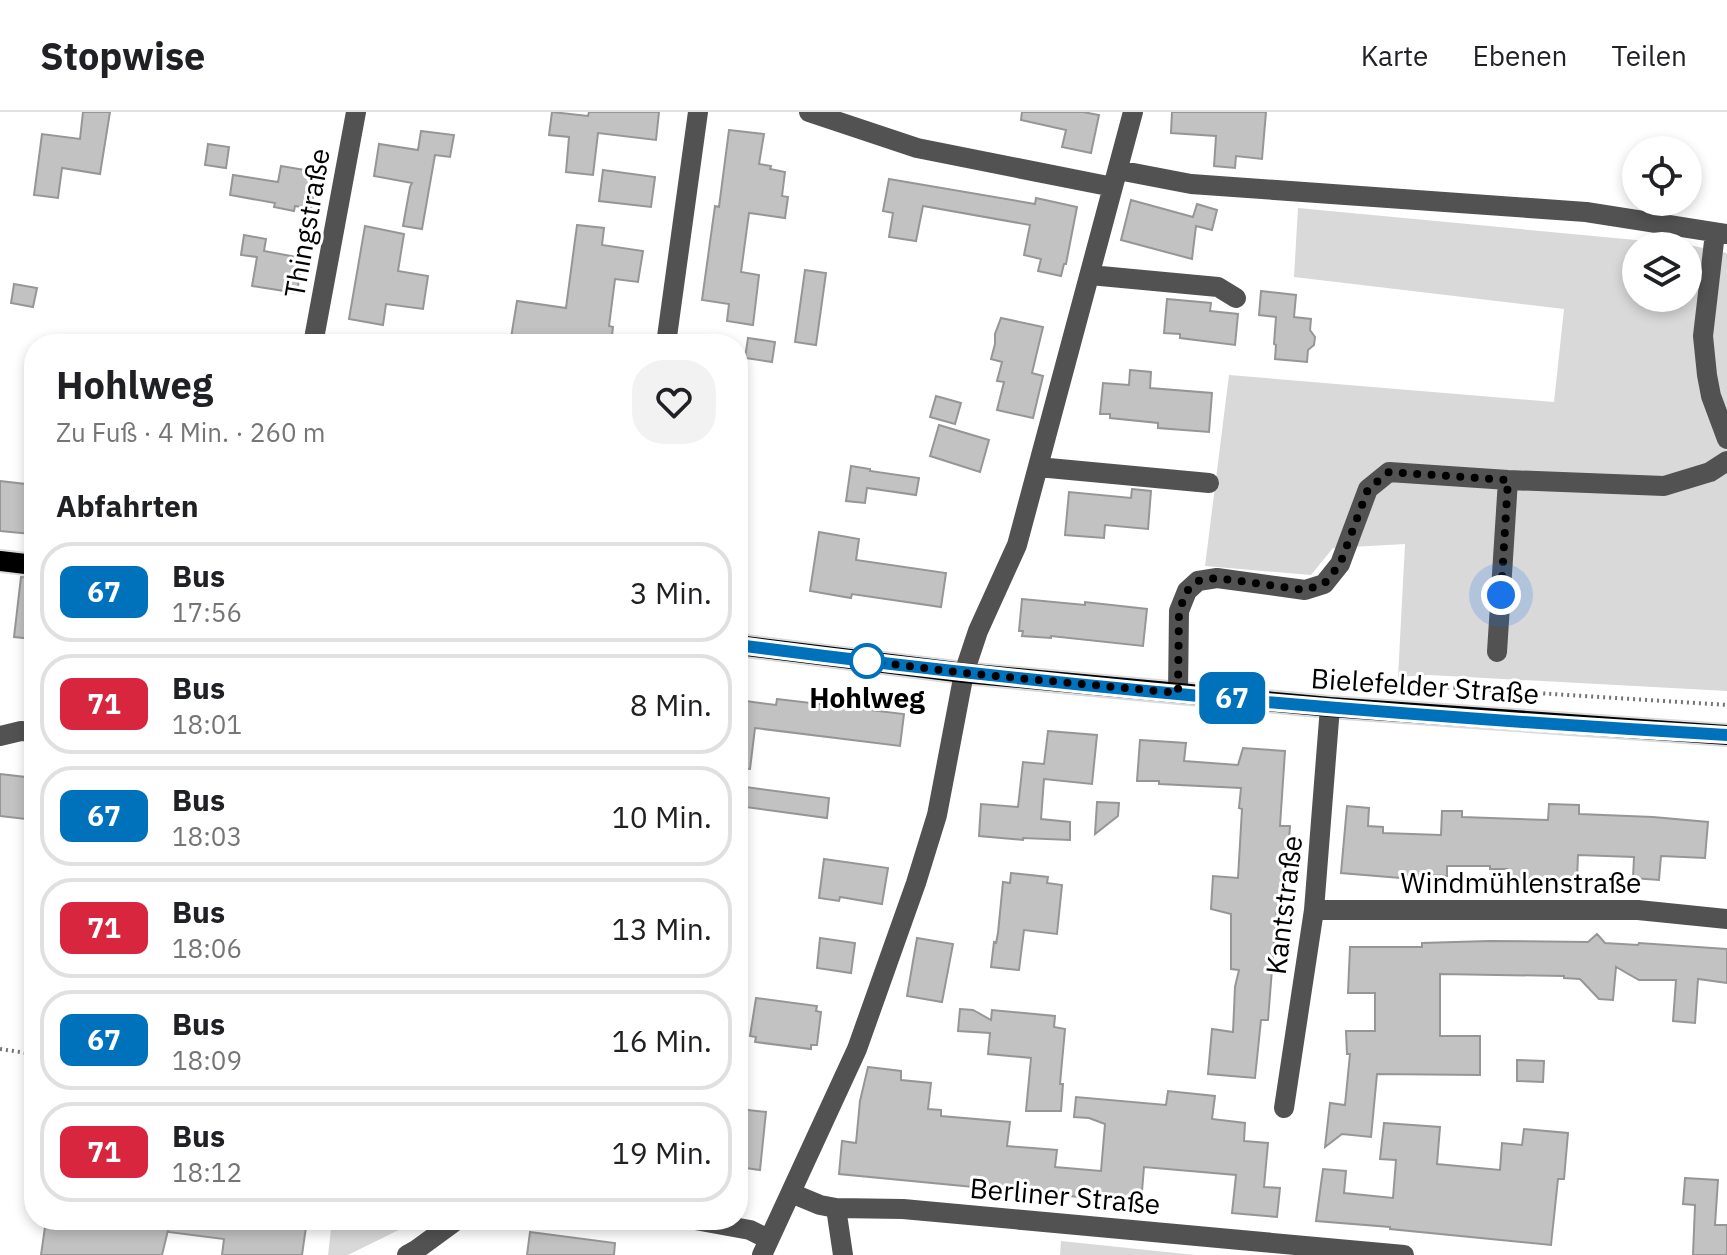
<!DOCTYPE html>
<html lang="de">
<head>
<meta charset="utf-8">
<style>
	body { margin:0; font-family:"IBM Plex Sans",sans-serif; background:#f2f2f2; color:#202124; height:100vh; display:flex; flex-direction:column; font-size:30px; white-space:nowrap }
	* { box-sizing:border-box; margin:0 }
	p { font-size:26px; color:#757577 }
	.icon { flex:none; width:44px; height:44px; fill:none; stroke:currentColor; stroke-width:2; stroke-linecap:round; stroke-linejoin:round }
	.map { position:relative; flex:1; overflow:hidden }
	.drawer { position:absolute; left:24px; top:222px; width:724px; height:896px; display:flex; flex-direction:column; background:#fff; border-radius:32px; box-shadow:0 4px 12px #0003 }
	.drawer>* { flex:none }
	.badge { padding:0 16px; border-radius:12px; font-size:28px; line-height:52px }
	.controls { position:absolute; left:1622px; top:24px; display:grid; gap:16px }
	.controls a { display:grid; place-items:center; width:80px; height:80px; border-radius:50%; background:#fff; box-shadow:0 4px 12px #0003; font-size:40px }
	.you { position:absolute; width:40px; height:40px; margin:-20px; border:6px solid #fff; border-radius:50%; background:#1a73e8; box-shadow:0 0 0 12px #1a73e833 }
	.map>.badge { position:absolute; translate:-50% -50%; box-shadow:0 0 0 4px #fff }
	h2 { padding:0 32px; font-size:30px; line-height:72px }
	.round { display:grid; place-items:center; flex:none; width:84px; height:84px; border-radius:32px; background:#f2f2f2 }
	.head { display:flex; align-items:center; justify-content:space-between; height:136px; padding:0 32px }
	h1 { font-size:38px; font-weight:700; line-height:60px }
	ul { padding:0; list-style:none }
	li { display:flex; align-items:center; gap:24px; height:100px; margin:0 16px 12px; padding:0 16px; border:4px solid #e0e0e0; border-radius:32px }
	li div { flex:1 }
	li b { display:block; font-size:30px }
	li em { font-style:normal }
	li .badge { min-width:88px; font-weight:700; text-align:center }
	header { display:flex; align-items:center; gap:48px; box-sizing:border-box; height:112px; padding:0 40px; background:#fff; border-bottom:2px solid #e0e0e0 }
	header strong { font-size:38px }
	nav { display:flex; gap:44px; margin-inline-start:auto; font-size:28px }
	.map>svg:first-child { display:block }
	.green { fill:#d9d9d9; fill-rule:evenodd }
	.building { fill:#c2c2c2; stroke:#969696; stroke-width:2 }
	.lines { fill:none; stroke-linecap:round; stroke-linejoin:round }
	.major-casing { stroke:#dbdbdb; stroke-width:24 }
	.path { stroke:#747474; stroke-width:4; stroke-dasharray:2 4; stroke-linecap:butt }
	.minor { stroke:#525252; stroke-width:20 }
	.major { stroke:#000; stroke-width:20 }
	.line-casing { stroke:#fff; stroke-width:18 }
	.line { stroke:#0072bc; stroke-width:12 }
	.walk { stroke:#000; stroke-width:8; stroke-dasharray:0 14.4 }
	.stop-dot { fill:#fff; stroke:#0072bc; stroke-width:4 }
	.labels { text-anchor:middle; stroke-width:6; stroke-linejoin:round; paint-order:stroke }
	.street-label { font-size:28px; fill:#000; stroke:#fff }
	.stop-label { font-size:28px; font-weight:bold; fill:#000; stroke:#fff }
</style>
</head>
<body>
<header>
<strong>Stopwise</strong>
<nav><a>Karte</a><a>Ebenen</a><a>Teilen</a></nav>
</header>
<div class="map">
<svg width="1727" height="1143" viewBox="0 0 1727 1143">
	<rect width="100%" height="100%" fill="#fff"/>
	<!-- green -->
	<path class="green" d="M1298,96L1689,133L1727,141V579L1429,563L1398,565L1405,432L1333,436L1311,463L1205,454L1229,263L1554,290L1564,197L1294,165ZM1636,134H1688V186H1636Z
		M332,1108H419L348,1143H328Z
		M1061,1129L1195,1143H1060Z"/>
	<!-- building -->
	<path class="building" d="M83,0H110L100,62L62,56L58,86L34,83L42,22L80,27Z
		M552,0L588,4L589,0H659L656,28L598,21L593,63L566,60L569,25L549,23Z
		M1022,0H1083L1099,3L1091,41L1062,35L1066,18L1021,8Z
		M1172,0H1266L1262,47L1236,44L1235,56L1214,54L1216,24L1171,21Z
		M729,18L764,22L759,52L771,54L770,57L785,60L782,84L788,85L785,106L749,101L741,160L759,163L753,213L727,209L729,192L702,188L715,94L719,95Z
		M421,19L454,23L450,45L435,43L422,117L403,114L410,75L412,71L374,64L379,32L418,38Z
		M208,32L229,35L226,56L205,53Z
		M281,54L317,60L311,97L295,94L294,99L274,95L275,91L230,83L233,63L278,70Z
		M603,58L655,65L651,95L599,89Z
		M889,67L1035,92L1036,86L1077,95L1066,152H1064L1061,164L1038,159L1041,147L1024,143L1030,113L923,94L916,129L889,125L893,101L883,99Z
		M1131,88L1193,105L1197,92L1217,98L1212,118L1196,114L1192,147L1121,128Z
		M577,113L604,116L602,133L643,139L638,170L615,167L609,214L613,215L611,232H510L517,189L566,196Z
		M365,114L404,122L398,159L428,164L423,197L386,192L383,213L349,207Z
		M244,123L266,127L264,139L302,146L297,181L252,174L257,145L241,143Z
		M805,158L826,161L816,233L795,230Z
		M14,172L37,176L33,195L11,191Z
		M1261,179L1296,183L1294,205L1311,207L1310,218L1315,225L1314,233L1308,238L1307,250L1275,247L1276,233L1274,232L1276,205L1259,203Z
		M1167,187L1211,191L1210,199L1238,202L1235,233L1180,226V222L1164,221Z
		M1001,206L1043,215L1032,261L1043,264L1033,306L997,298L1004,270L997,269L1002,250L991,247L995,232V222Z
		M748,226L775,230L772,250L745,246Z
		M1130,258L1151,260L1150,276L1212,281L1209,320L1158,316V311L1110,306V302H1100L1103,271L1129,273Z
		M936,284L961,291L955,312L930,305Z
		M939,313L989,328L980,360L930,344Z
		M851,354L870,357V359L919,366L916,383L867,376L865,391L846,389Z
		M0,369L34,373V398L31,422L0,419Z
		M1132,377L1151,379L1148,417L1105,413L1104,426L1065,423L1069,380L1131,386Z
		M819,420L859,427L856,448L946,461L941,495L852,482L851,486L810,479Z
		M21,465L34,466V527L14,525Z
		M1022,487L1085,493V490L1147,497L1143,534L1051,524V526L1022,524L1023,519H1019Z
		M777,587L904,602L900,634L755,616L750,657L738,656V588L776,593Z
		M1048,619L1097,623L1092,672L1044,667L1041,707L1070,710V728L1023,726V728L979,724L981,692L1018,695L1023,650L1044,652Z
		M1140,628L1186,631L1184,649L1238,653L1243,636L1285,639L1280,714H1290L1288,742H1285L1282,794H1277L1268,908H1261L1255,966L1208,962L1212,917L1233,920L1235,875L1239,858L1231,857V802L1211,797L1213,764L1238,766L1242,697L1239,696L1241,676L1159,672V669H1137Z
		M0,662L34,666V708L0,704Z
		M738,674L829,686L827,706L738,694Z
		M1097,690L1119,691L1118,704L1095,722Z
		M1549,692L1579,693V702L1653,705L1708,710L1705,746L1661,744L1659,768L1633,766L1634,745L1578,743L1577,768L1506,766L1507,757H1490V754H1447V764L1424,763V768L1341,761L1347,694L1369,696L1368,714L1383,715V721L1441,723L1442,699H1462V705L1548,708Z
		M824,747L888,756L882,792L840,785L839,789L819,786Z
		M1011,761L1048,765L1047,771L1062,773L1057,822L1024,818L1019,858L991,855L994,830L996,831L998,821L1003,770L1010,771Z
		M1597,822L1605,831L1638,833L1639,831L1727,837V871L1698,867L1695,911L1673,909L1676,868H1639L1616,855L1613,888L1599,887L1580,867L1564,866V864L1440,862V924H1480V963L1377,962L1371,1025L1342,1022L1325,1035L1330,991L1345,993L1350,942H1347L1346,919H1375V881H1348L1350,835H1422V831L1489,829L1588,830Z
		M820,826L855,831L851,861L817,856Z
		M917,826L953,832L942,890L907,884Z
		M756,886L817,894L816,899L821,900L817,933H811V937L755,930L756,925L750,924Z
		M960,897L973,898L991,908L992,898L1055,904L1054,915L1065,917L1060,972H1063L1061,999H1026L1031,946L988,942L990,921L958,919Z
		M1517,948L1544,949L1543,970L1517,969Z
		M868,955L901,959V968L931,971L928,997L941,998V1004L1010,1010L1007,1034L1057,1038L1055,1055L1101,1059L1105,1012L1089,1006L1074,1005L1076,985L1166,993L1168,979L1215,984L1212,1007L1245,1011L1244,1029L1268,1031L1264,1075L1280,1076L1277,1105L1232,1101L1236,1063L1144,1055L1141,1091L839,1062L842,1029L856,1031L860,989Z
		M738,997L766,1000L760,1058L738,1055Z
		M1384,1011L1440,1015L1437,1052L1500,1058L1502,1031L1522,1033L1524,1017L1568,1021L1564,1067H1558L1551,1133L1390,1117V1115L1316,1109L1323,1057L1346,1059L1344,1081L1393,1086L1396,1048L1380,1047Z
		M1685,1066L1718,1068L1715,1113H1727V1143H1693L1695,1093L1683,1092Z
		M46,1108H307L302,1143H222L224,1127L168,1120L169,1114L162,1143H41Z
		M530,1120L615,1131L614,1143H527Z"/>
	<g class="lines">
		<defs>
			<path id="major" d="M0,449L34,453
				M738,533L964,561L1330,595L1727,623"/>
		</defs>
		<!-- major casing -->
		<use href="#major" class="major-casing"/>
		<!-- path -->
		<path class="path" d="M1394,577L1410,573L1727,593
			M0,937L34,942"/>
		<!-- minor -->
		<path class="minor" d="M809,0L917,36L1113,75
			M1118,58L1191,72L1586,100L1727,122
			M1715,121L1703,224L1707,263L1711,284L1727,327
			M1090,163L1218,175L1236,186
			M313,232L356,0
			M666,232L698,0
			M1038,355L1209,371
			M1497,540L1508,368
			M1178,581L1179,499L1187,479L1198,469L1217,466L1305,478L1324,472L1340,452L1368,377L1389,360L1508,368L1664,374L1710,360L1727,349
			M0,624L21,619L34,620
			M1314,798H1638L1727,807
			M1284,996L1314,798L1330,595
			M791,1081L820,1093L836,1096L903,1097L1404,1143
			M836,1096L843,1143
			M695,1108L750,1118L768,1127
			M407,1143L416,1138L457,1108
			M762,1143L857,937L916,771L937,703L964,561L978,519L1017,433L1133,0"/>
		<!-- major -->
		<use href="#major" class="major"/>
	</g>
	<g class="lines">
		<defs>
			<path id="line" d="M738,533C1066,576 1397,604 1727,623"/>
		</defs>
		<!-- line casing -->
		<use href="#line" class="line-casing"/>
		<!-- line -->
		<use href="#line" class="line"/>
		<!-- walk -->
		<path class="walk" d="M867,549L964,561L1178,581L1179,499L1187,479L1198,469L1217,466L1305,478L1324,472L1340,452L1368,377L1389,360L1508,368L1501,483"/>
	</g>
	<!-- markers -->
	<circle class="stop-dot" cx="867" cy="549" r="16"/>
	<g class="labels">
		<!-- street labels -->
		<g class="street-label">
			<text transform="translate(307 111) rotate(-80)" y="10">Thingstraße</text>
			<text transform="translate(1425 574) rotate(4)" y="10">Bielefelder Straße</text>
			<text x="1521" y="781">Windmühlenstraße</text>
			<text transform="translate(1284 793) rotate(-83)" y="10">Kantstraße</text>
			<text transform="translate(1065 1084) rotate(5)" y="10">Berliner Straße</text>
		</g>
		<!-- stop labels -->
		<g class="stop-label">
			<text x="867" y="596">Hohlweg</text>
		</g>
	</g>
</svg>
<div class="controls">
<a><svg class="icon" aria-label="locate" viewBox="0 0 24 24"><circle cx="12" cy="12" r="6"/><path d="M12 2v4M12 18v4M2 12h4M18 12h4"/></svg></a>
<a><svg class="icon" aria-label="layers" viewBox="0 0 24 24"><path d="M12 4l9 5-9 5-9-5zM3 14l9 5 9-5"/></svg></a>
</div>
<div class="you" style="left:1501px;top:483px"></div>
<b class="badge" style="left:1232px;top:586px;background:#0072bc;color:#fff">67</b>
<section class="drawer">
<div class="head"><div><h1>Hohlweg</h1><p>Zu Fuß · 4 Min. · 260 m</p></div><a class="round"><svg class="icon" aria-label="heart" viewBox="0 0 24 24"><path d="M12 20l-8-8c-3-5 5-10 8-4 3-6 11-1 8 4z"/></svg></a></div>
<h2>Abfahrten</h2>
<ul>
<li><span class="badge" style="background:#0072bc;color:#fff">67</span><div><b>Bus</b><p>17:56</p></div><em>3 Min.</em></li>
<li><span class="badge" style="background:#d7263d;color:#fff">71</span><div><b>Bus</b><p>18:01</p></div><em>8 Min.</em></li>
<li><span class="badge" style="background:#0072bc;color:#fff">67</span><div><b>Bus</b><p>18:03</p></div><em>10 Min.</em></li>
<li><span class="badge" style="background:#d7263d;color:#fff">71</span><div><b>Bus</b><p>18:06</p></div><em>13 Min.</em></li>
<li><span class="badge" style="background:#0072bc;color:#fff">67</span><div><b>Bus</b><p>18:09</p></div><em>16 Min.</em></li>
<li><span class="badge" style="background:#d7263d;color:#fff">71</span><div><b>Bus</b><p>18:12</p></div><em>19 Min.</em></li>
</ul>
</section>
</div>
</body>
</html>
